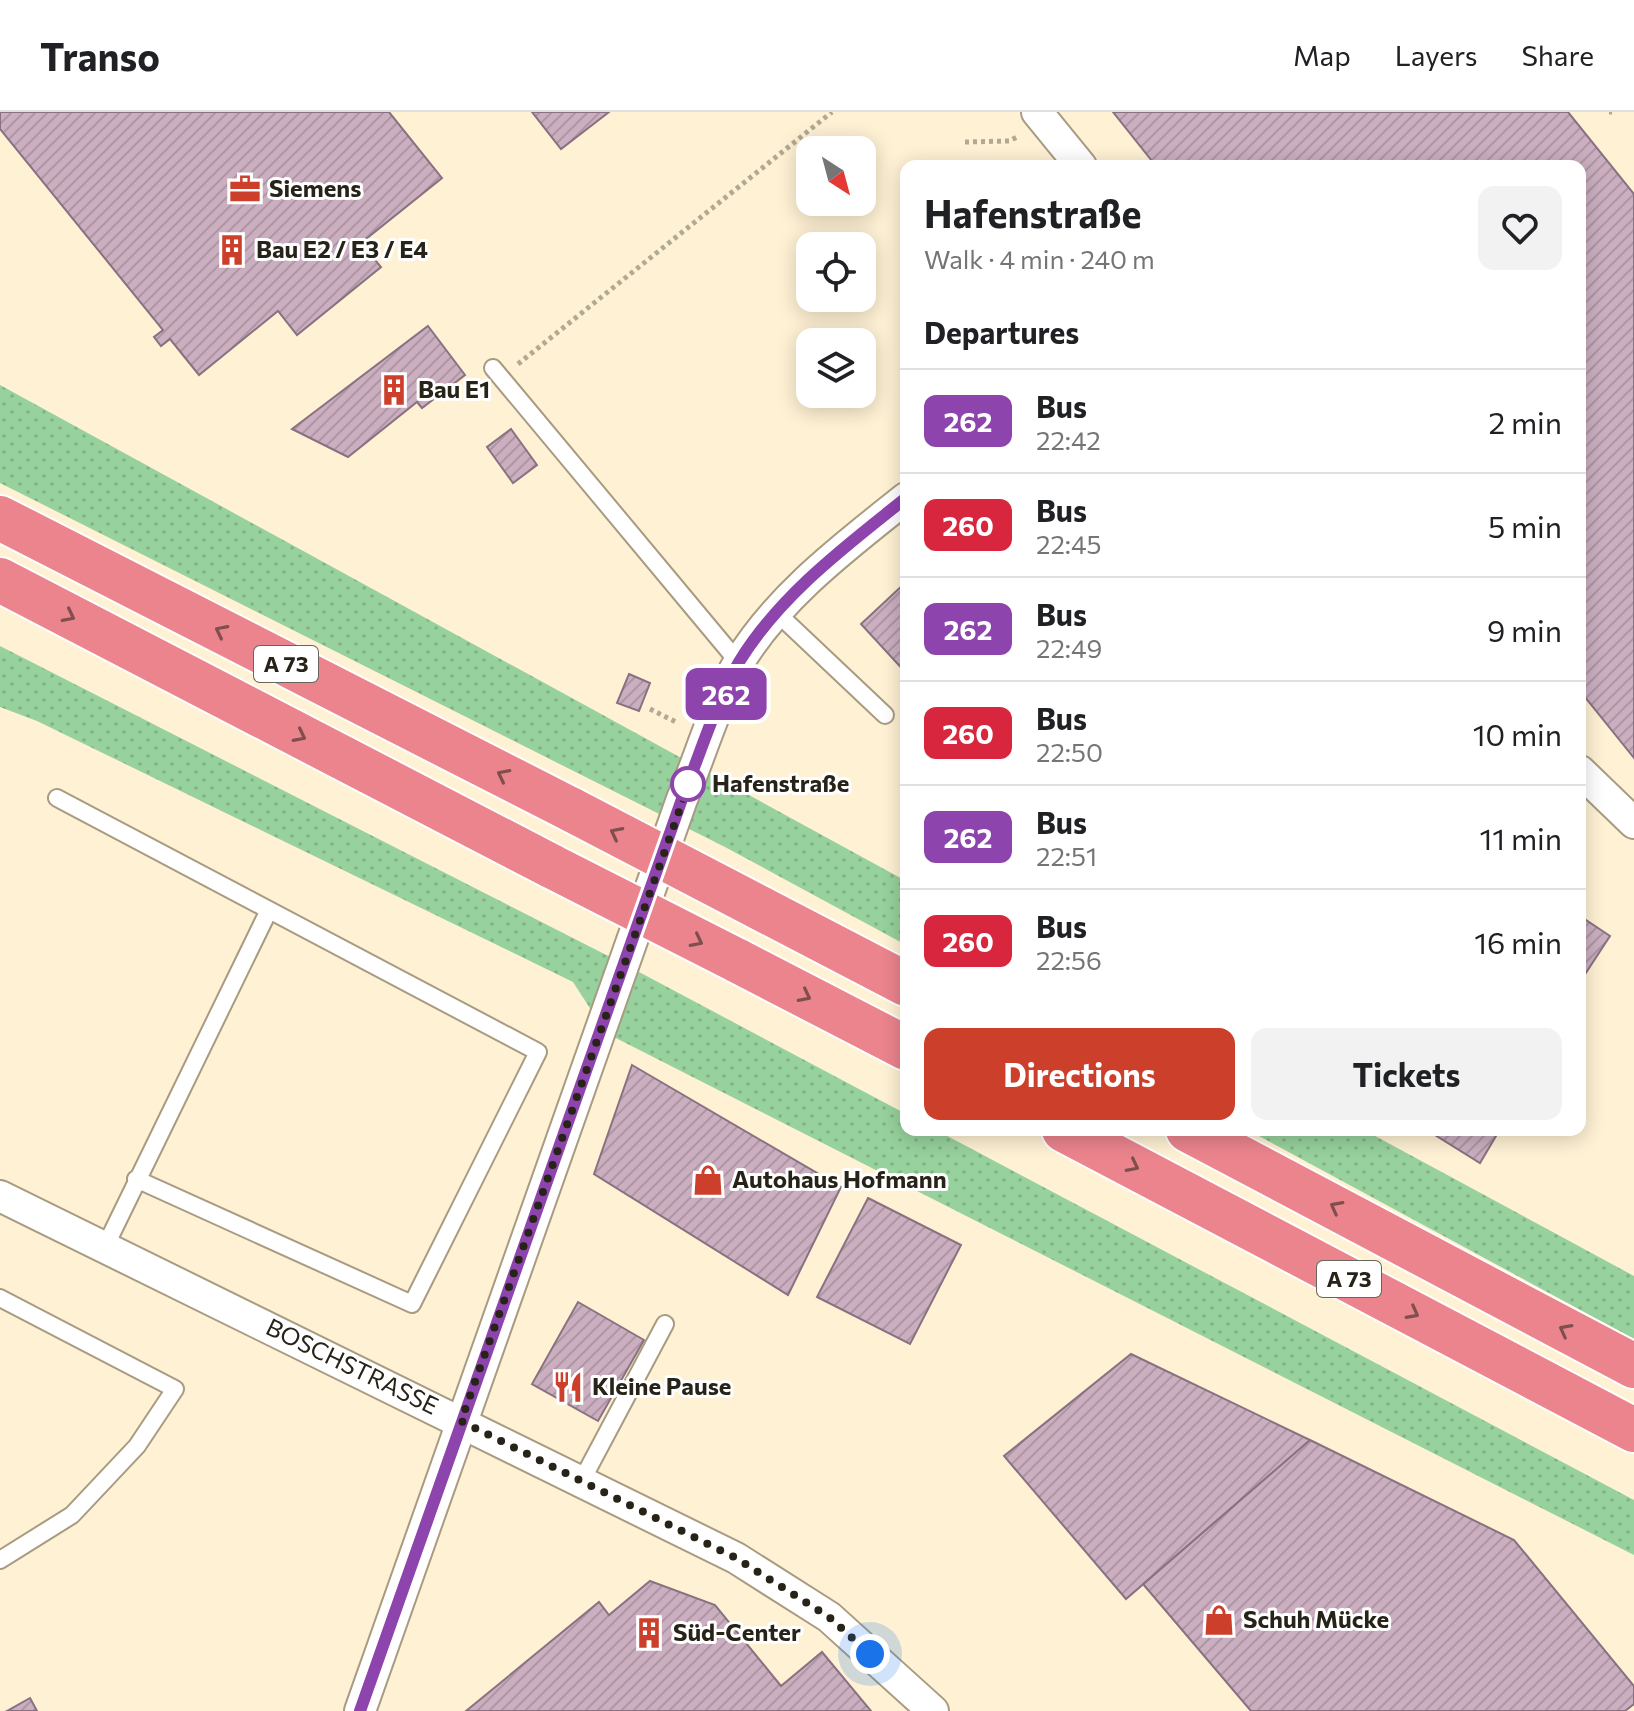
<!DOCTYPE html>
<html lang="en">
<head>
<meta charset="utf-8">
<style>
	body { margin:0; font-family:Commissioner,sans-serif; background:#f2f2f2; color:#202124; height:100vh; display:flex; flex-direction:column; font-size:30px; white-space:nowrap }
	* { box-sizing:border-box; margin:0 }
	p { font-size:26px; color:#757577 }
	.icon { flex:none; width:44px; height:44px; fill:none; stroke:currentColor; stroke-width:2; stroke-linecap:round; stroke-linejoin:round }
	.map { position:relative; flex:1; overflow:hidden }
	.side { position:absolute; left:900px; top:48px; width:686px; height:976px; display:flex; flex-direction:column; background:#fff; border-radius:16px; box-shadow:0 4px 20px #0003 }
	.side>* { flex:none }
	.badge { padding:0 16px; border-radius:12px; font-size:28px; line-height:52px }
	.needle { width:52px; rotate:144deg }
	.controls { position:absolute; left:796px; top:24px; display:grid; gap:16px }
	.controls a { display:grid; place-items:center; width:80px; height:80px; border-radius:16px; background:#fff; box-shadow:0 4px 20px #0003; font-size:40px }
	.you { position:absolute; width:40px; height:40px; margin:-20px; border:6px solid #fff; border-radius:50%; background:#1a73e8; box-shadow:0 0 0 12px #1a73e833 }
	.map>.badge { position:absolute; translate:-50% -50%; box-shadow:0 0 0 4px #fff }
	h2 { padding:0 24px; font-size:30px; line-height:72px }
	.round { display:grid; place-items:center; flex:none; width:84px; height:84px; border-radius:16px; background:#f2f2f2 }
	.head { display:flex; align-items:center; justify-content:space-between; height:136px; padding:0 24px }
	h1 { font-size:38px; font-weight:700; line-height:60px }
	.cta { display:flex; gap:16px; margin-top:auto; padding:16px 24px }
	.cta a { flex:1; height:92px; border-radius:16px; background:#cb3f2b; color:#fff; font-size:32px; font-weight:700; line-height:92px; text-align:center }
	.cta a+a { background:#f2f2f2; color:#202124 }
	ul { padding:0; list-style:none }
	li { display:flex; align-items:center; gap:24px; height:104px; padding:0 24px; border-top:2px solid #e0e0e0 }
	li div { flex:1 }
	li b { display:block; font-size:30px }
	li em { font-style:normal }
	li .badge { min-width:88px; font-weight:700; text-align:center }
	header { display:flex; align-items:center; gap:48px; box-sizing:border-box; height:112px; padding:0 40px; background:#fff; border-bottom:2px solid #e0e0e0 }
	header strong { font-size:38px }
	nav { display:flex; gap:44px; margin-inline-start:auto; font-size:28px }
	.map>svg:first-child { display:block }
	.green { fill:url(#green-dots) }
	.building { fill:url(#building-hatch); stroke:#8a7181; stroke-width:2 }
	.lines { fill:none; stroke-linecap:round; stroke-linejoin:round }
	.lane-casing { stroke:#a89b81; stroke-width:20 }
	.street-casing { stroke:#a89b81; stroke-width:34 }
	.highway-casing { stroke:#fff; stroke-width:48 }
	.path { stroke:#b2a992; stroke-width:5; stroke-dasharray:4 4; stroke-linecap:butt }
	.lane { stroke:#fff; stroke-width:16 }
	.street { stroke:#fff; stroke-width:30 }
	.highway { stroke:#eb848d; stroke-width:44 }
	.highway-bridge-casing { stroke:#fff; stroke-width:48; stroke-linecap:butt }
	.highway-bridge { stroke:#eb848d; stroke-width:44 }
	.oneway { stroke:#7f4f4d }
	.line-casing { stroke:#fff; stroke-width:18 }
	.line { stroke:#8e44ad; stroke-width:12 }
	.walk { stroke:#272318; stroke-width:8; stroke-dasharray:0 14.4 }
	.stop-dot { fill:#fff; stroke:#8e44ad; stroke-width:4 }
	.labels { text-anchor:middle; stroke-width:6; stroke-linejoin:round; paint-order:stroke }
	.shield { fill:#fff; stroke:#68655d; stroke-width:2 }
	.shield-label { font-size:22px; font-weight:bold; fill:#272318 }
	.poi-label { font-size:24px; font-weight:bold; fill:#272318; stroke:#fff; text-anchor:start }
	.stop-label { font-size:24px; font-weight:bold; fill:#272318; stroke:#fff; text-anchor:start }
	.street-label { font-size:24px; fill:#272318; stroke:#fff }
</style>
</head>
<body>
<header>
<strong>Transo</strong>
<nav><a>Map</a><a>Layers</a><a>Share</a></nav>
</header>
<div class="map">
<svg width="1634" height="1599" viewBox="0 0 1634 1599">
	<defs>
		<pattern id="green-dots" width="8" height="8" patternUnits="userSpaceOnUse" patternTransform="scale(2)"><rect width="8" height="8" fill="#97d19d"/><path d="M2 2h.1M6 6h.1" fill="none" stroke="#82b386" stroke-width="1.8" stroke-linecap="round"/></pattern>
		<pattern id="building-hatch" width="6" height="6" patternUnits="userSpaceOnUse" patternTransform="scale(2)"><rect width="6" height="6" fill="#cbafc0"/><path d="M-1 1l2-2M0 6l6-6M5 7l2-2" fill="none" stroke="#ae96a4"/></pattern>
	</defs>
	<rect width="100%" height="100%" fill="#fef1d4"/>
	<!-- green -->
	<path class="green" d="M0,273L906,769V833L725,735L0,371Z
		M0,534L624,852L906,1002V1018H936L1634,1388V1443L606,921L573,870L37,609L0,595Z
		M1248,1018H1364L1634,1164V1227Z"/>
	<!-- building -->
	<path class="building" d="M0,0H389L442,66L361,131L381,155L297,223L278,199L199,263L170,227L161,234L154,225L163,218L0,17Z
		M532,0H609L561,37Z
		M1113,0H1568L1634,82V646L1580,579V54H1156Z
		M428,214L465,263L422,296L417,290L348,345L292,317Z
		M511,317L537,353L513,371L487,335Z
		M906,470V561L861,512Z
		M629,562L650,571L639,599L617,591Z
		M1580,804L1610,824L1580,870Z
		M632,953L841,1075L788,1183L594,1062Z
		M1427,1018H1498L1499,1019L1480,1051Z
		M868,1086L961,1133L910,1232L817,1185Z
		M578,1190L644,1228L598,1309L532,1272Z
		M1131,1242L1310,1328L1126,1487L1004,1344Z
		M1310,1328L1514,1428L1634,1574V1592L1625,1599H1251L1143,1472Z
		M650,1469L715,1493L781,1574L822,1540L871,1599H466L599,1490L609,1503Z
		M30,1586L37,1599H7Z"/>
	<g class="lines">
		<defs>
			<path id="lane" d="M493,256L739,551
				M776,500L885,603
				M57,686L538,940L412,1192L136,1067
				M106,1133L269,798
				M0,1186L175,1277L137,1334L72,1403L0,1448
				M581,1370L665,1212"/>
			<path id="street" d="M1037,0L1081,54
				M1580,659L1634,711
				M0,1084L736,1446L829,1505L933,1599
				M360,1599L682,687C700,645 717,587 739,550C780,483 846,434 906,386"/>
			<path id="highway" d="M0,406L572,698
				M0,468L553,755
				M760,796L906,872
				M736,848L906,936
				M1064,1018L1634,1318
				M1188,1018L1634,1254"/>
		</defs>
		<!-- lane casing -->
		<use href="#lane" class="lane-casing"/>
		<!-- street casing -->
		<use href="#street" class="street-casing"/>
		<!-- highway casing -->
		<use href="#highway" class="highway-casing"/>
		<!-- path -->
		<path class="path" d="M1609,0H1612
			M965,30L1009,29L1019,24
			M518,252L832,0
			M650,597L678,611"/>
		<!-- lane -->
		<use href="#lane" class="lane"/>
		<!-- street -->
		<use href="#street" class="street"/>
		<!-- highway -->
		<use href="#highway" class="highway"/>
		<defs>
			<path id="highway-bridge" d="M572,698L760,796
				M553,755L736,848"/>
		</defs>
		<!-- highway-bridge casing -->
		<use href="#highway-bridge" class="highway-bridge-casing"/>
		<!-- highway-bridge -->
		<use href="#highway-bridge" class="highway-bridge"/>
	</g>
	<!-- one-way arrows -->
	<defs><path id="oneway-chevron" d="M-2-3.5L2.5 0L-2 3.5" fill="none" stroke-width="1.6" stroke-linecap="round" stroke-linejoin="round" transform="scale(2)"/></defs>
	<g class="oneway">
		<use href="#oneway-chevron" transform="translate(69 504) rotate(27)"/>
		<use href="#oneway-chevron" transform="translate(221 519) rotate(-153)"/>
		<use href="#oneway-chevron" transform="translate(300 624) rotate(27)"/>
		<use href="#oneway-chevron" transform="translate(503 663) rotate(-153)"/>
		<use href="#oneway-chevron" transform="translate(616 721) rotate(-153)"/>
		<use href="#oneway-chevron" transform="translate(697 829) rotate(27)"/>
		<use href="#oneway-chevron" transform="translate(805 884) rotate(27)"/>
		<use href="#oneway-chevron" transform="translate(1133 1054) rotate(27)"/>
		<use href="#oneway-chevron" transform="translate(1336 1095) rotate(-152)"/>
		<use href="#oneway-chevron" transform="translate(1413 1201) rotate(28)"/>
		<use href="#oneway-chevron" transform="translate(1565 1218) rotate(-152)"/>
	</g>
	<g class="lines">
		<defs>
			<path id="line" d="M360,1599L682,687C699,645 717,587 739,550C780,483 846,434 906,386"/>
		</defs>
		<!-- line casing -->
		<use href="#line" class="line-casing"/>
		<!-- line -->
		<use href="#line" class="line"/>
		<!-- walk -->
		<path class="walk" d="M688,672L691,666L461,1309L736,1446L829,1505L870,1542"/>
	</g>
	<!-- icons -->
	<defs>
		<symbol id="office-bare" viewBox="-9 -9 18 18"><path d="M-6-3h4V-5.5h4V-3h4V5H-6ZM-1-4.5V-3h2v-1.5ZM-6 0V1H6V0Z" fill="#cb3f2b" stroke="#fff" stroke-width="2.5" paint-order="stroke"/></symbol>
		<symbol id="building-bare" viewBox="-9 -9 18 18"><path d="M-4-6H4V6H1V3H-1V6H-4ZM-2.5-4.3h1.7v1.8h-1.7ZM.8-4.3h1.7v1.8H.8ZM-2.5-1h1.7V.8h-1.7ZM.8-1h1.7V.8H.8Z" fill="#cb3f2b" stroke="#fff" stroke-width="2.5" paint-order="stroke"/></symbol>
		<symbol id="shop-bare" viewBox="-9 -9 18 18"><path d="M-5-2.5h2.3a2.7 3.5 0 0 1 5.4 0H5L5.5 6h-11ZM-1.5-2.5h3a1.5 2.3 0 0 0-3 0Z" fill="#cb3f2b" stroke="#fff" stroke-width="2.5" paint-order="stroke"/></symbol>
		<symbol id="restaurant-bare" viewBox="-9 -9 18 18"><path d="M-5-6h1v4h1v-4h1v4h1v-4h1v5L-1.5 .5V6h-2V.5L-5-1ZM5-6V6H3V1.5H1.5Q1.5-4 5-6Z" fill="#cb3f2b" stroke="#fff" stroke-width="2.5" paint-order="stroke"/></symbol>
	</defs>
	<g fill-rule="evenodd">
		<use href="#office-bare" x="223" y="55" width="44" height="44"/>
		<use href="#building-bare" x="210" y="116" width="44" height="44"/>
		<use href="#building-bare" x="372" y="256" width="44" height="44"/>
		<use href="#shop-bare" x="686" y="1046" width="44" height="44"/>
		<use href="#restaurant-bare" x="546" y="1253" width="44" height="44"/>
		<use href="#shop-bare" x="1197" y="1486" width="44" height="44"/>
		<use href="#building-bare" x="627" y="1499" width="44" height="44"/>
	</g>
	<!-- markers -->
	<circle class="stop-dot" cx="688" cy="672" r="16"/>
	<g class="labels">
		<!-- shield labels -->
		<g class="shield">
			<rect x="254" y="534" width="64" height="36" rx="6"/>
			<rect x="1317" y="1149" width="64" height="36" rx="6"/>
		</g>
		<g class="shield-label">
			<text x="286" y="560">A 73</text>
			<text x="1349" y="1175">A 73</text>
		</g>
		<!-- poi labels -->
		<g class="poi-label">
			<text x="269" y="85">Siemens</text>
			<text x="256" y="146">Bau E2 / E3 / E4</text>
			<text x="418" y="286">Bau E1</text>
			<text x="732" y="1076">Autohaus Hofmann</text>
			<text x="592" y="1283">Kleine Pause</text>
			<text x="1243" y="1516">Schuh Mücke</text>
			<text x="673" y="1529">Süd-Center</text>
		</g>
		<!-- stop labels -->
		<g class="stop-label">
			<text x="712" y="680">Hafenstraße</text>
		</g>
		<!-- street labels -->
		<g class="street-label">
			<text transform="translate(352 1255) rotate(26)" y="8">BOSCHSTRASSE</text>
		</g>
	</g>
</svg>
<div class="controls">
<a><svg class="needle" viewBox="-14 -14 28 28"><path d="M0-13l5 13h-10z" fill="#e53935"/><path d="M0 13l5-13h-10z" fill="#757577"/></svg></a>
<a><svg class="icon" aria-label="locate" viewBox="0 0 24 24"><circle cx="12" cy="12" r="6"/><path d="M12 2v4M12 18v4M2 12h4M18 12h4"/></svg></a>
<a><svg class="icon" aria-label="layers" viewBox="0 0 24 24"><path d="M12 4l9 5-9 5-9-5zM3 14l9 5 9-5"/></svg></a>
</div>
<div class="you" style="left:870px;top:1542px"></div>
<b class="badge" style="left:726px;top:582px;background:#8e44ad;color:#fff">262</b>
<section class="side">
<div class="head"><div><h1>Hafenstraße</h1><p>Walk · 4 min · 240 m</p></div><a class="round"><svg class="icon" aria-label="heart" viewBox="0 0 24 24"><path d="M12 20l-8-8c-3-5 5-10 8-4 3-6 11-1 8 4z"/></svg></a></div>
<h2>Departures</h2>
<ul>
<li><span class="badge" style="background:#8e44ad;color:#fff">262</span><div><b>Bus</b><p>22:42</p></div><em>2 min</em></li>
<li><span class="badge" style="background:#d7263d;color:#fff">260</span><div><b>Bus</b><p>22:45</p></div><em>5 min</em></li>
<li><span class="badge" style="background:#8e44ad;color:#fff">262</span><div><b>Bus</b><p>22:49</p></div><em>9 min</em></li>
<li><span class="badge" style="background:#d7263d;color:#fff">260</span><div><b>Bus</b><p>22:50</p></div><em>10 min</em></li>
<li><span class="badge" style="background:#8e44ad;color:#fff">262</span><div><b>Bus</b><p>22:51</p></div><em>11 min</em></li>
<li><span class="badge" style="background:#d7263d;color:#fff">260</span><div><b>Bus</b><p>22:56</p></div><em>16 min</em></li>
</ul>
<div class="cta"><a>Directions</a><a>Tickets</a></div>
</section>
</div>
</body>
</html>
